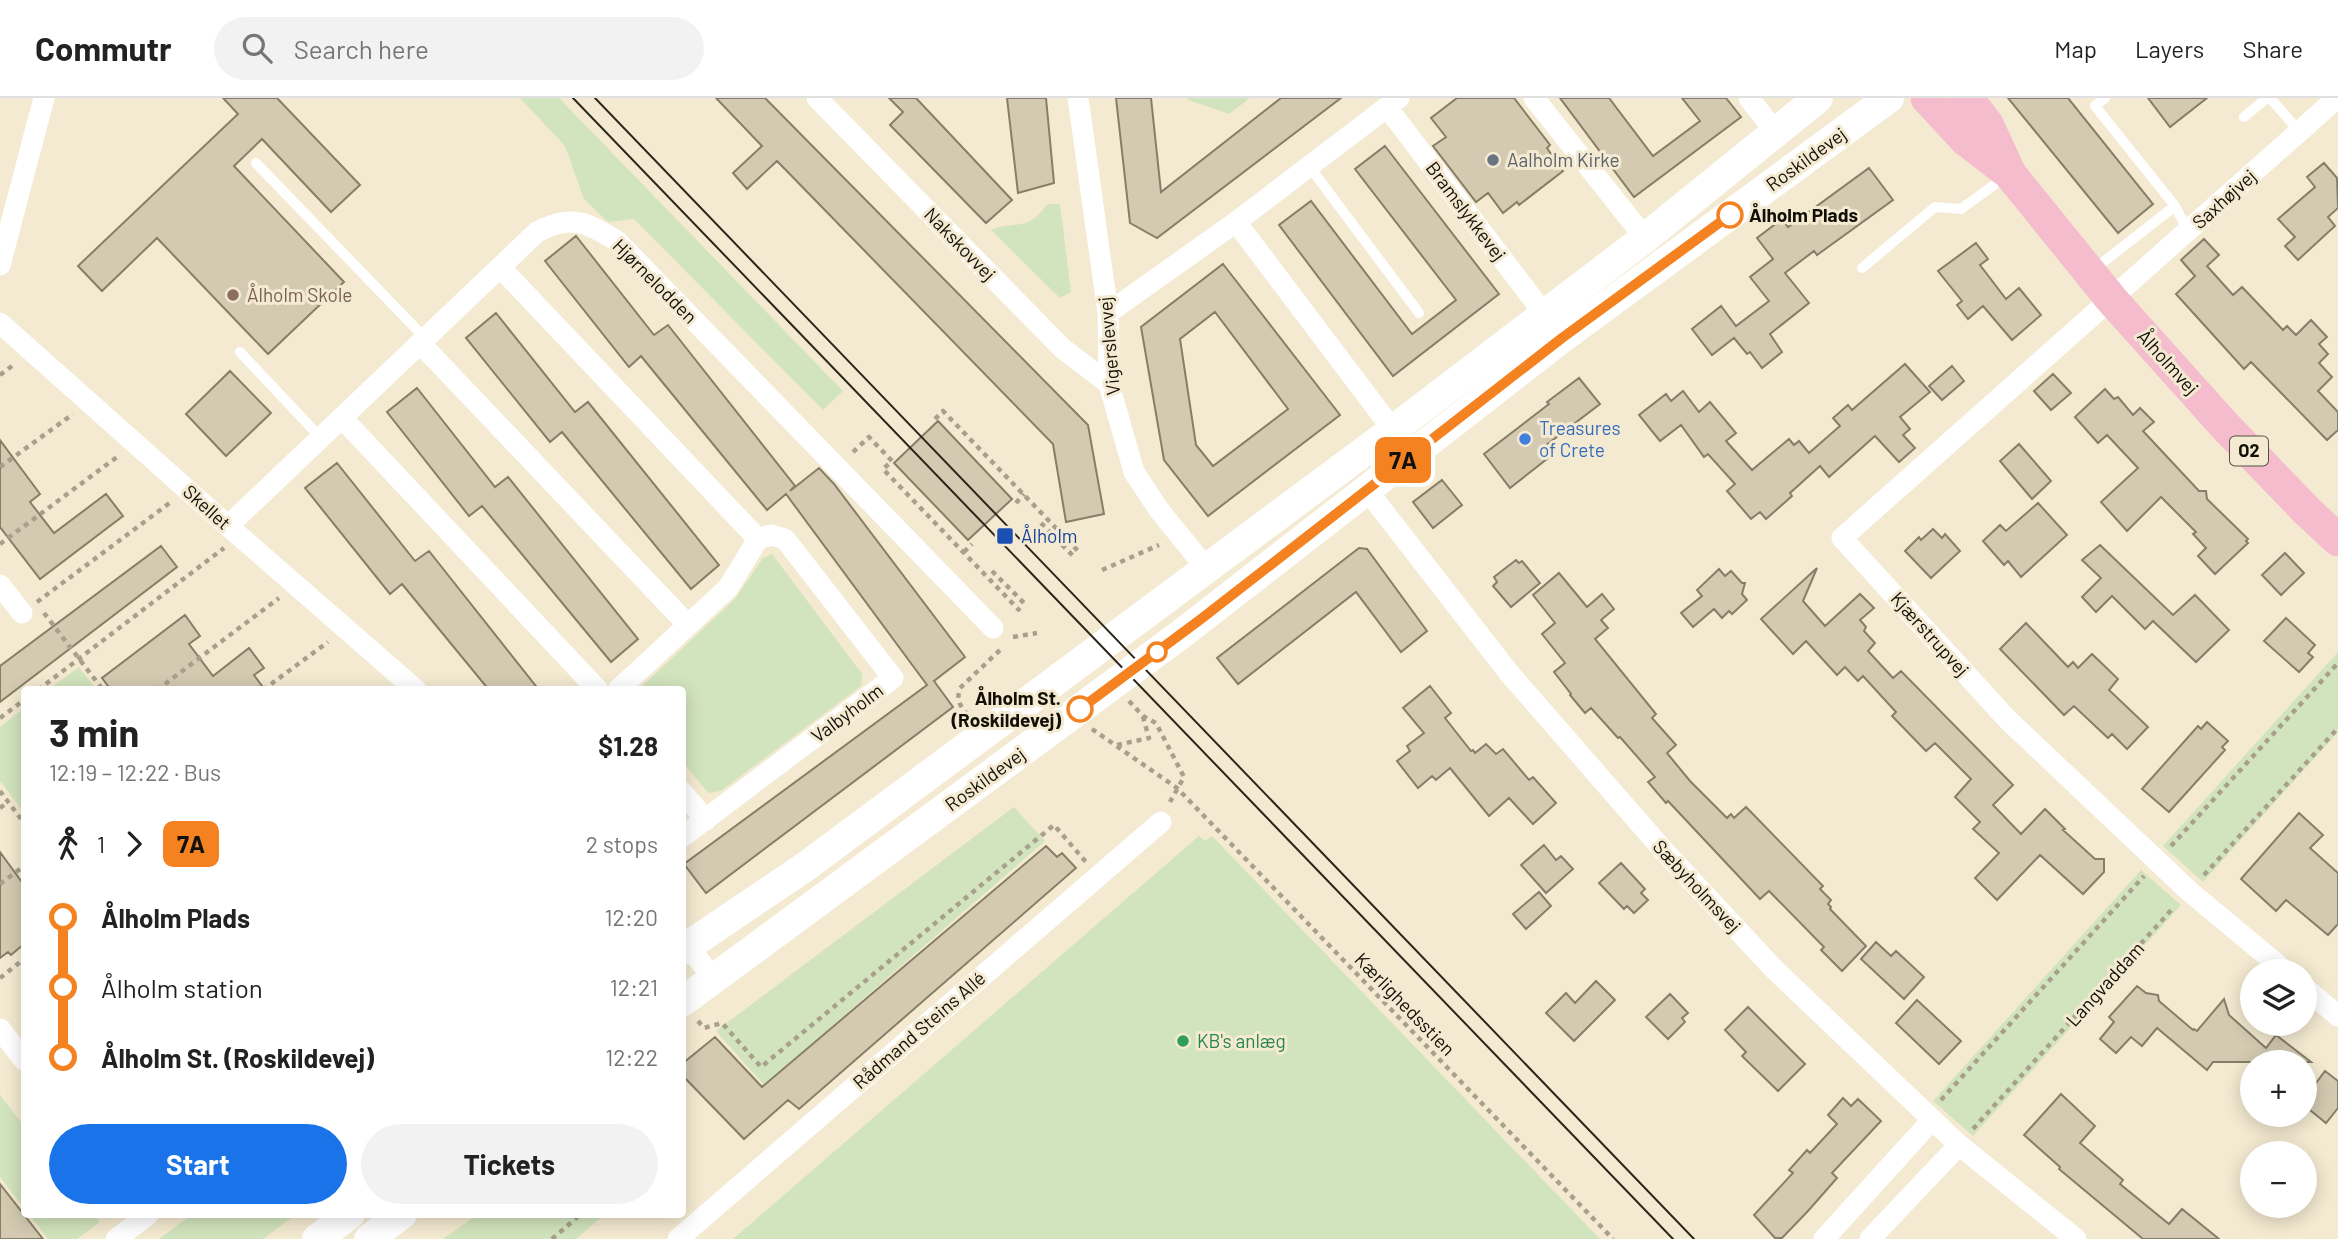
<!DOCTYPE html>
<html lang="en">
<head>
<meta charset="utf-8">
<style>
	body { margin:0; font-family:Barlow,sans-serif; background:#f2f2f2; color:#222; height:100vh; display:flex; flex-direction:column; font-size:26px; white-space:nowrap }
	* { box-sizing:border-box; margin:0 }
	p { font-size:23px; color:#767676 }
	.icon { flex:none; width:38px; height:38px; fill:none; stroke:currentColor; stroke-width:2; stroke-linecap:round; stroke-linejoin:round }
	.map { position:relative; flex:1; overflow:hidden }
	.sheet { position:absolute; left:21px; top:588px; width:665px; height:532px; display:flex; flex-direction:column; background:#fff; border-radius:7px; box-shadow:0 4px 18px #0003 }
	.sheet>* { flex:none }
	.badge { padding:0 14px; border-radius:10px; font-size:24px; line-height:46px }
	.buttons { position:absolute; left:2240px; top:861px; display:grid; gap:14px }
	.buttons a { display:grid; place-items:center; width:77px; height:77px; border-radius:50%; background:#fff; box-shadow:0 4px 18px #0003; font-size:35px }
	.map>.badge { position:absolute; translate:-50% -50%; box-shadow:0 0 0 4px #fff }
	.legs { display:flex; align-items:center; gap:10px; height:77px; padding:0 28px; font-size:23px }
	.legs p { margin-inline-start:auto }
	.headline { display:flex; align-items:center; justify-content:space-between; height:119px; padding:0 28px }
	h1 { font-size:38px; font-weight:700; line-height:52px }
	.button { display:flex; gap:14px; margin-top:auto; padding:14px 28px }
	.button a { flex:1; height:80px; border-radius:42px; background:#1a73e8; color:#fff; font-size:28px; font-weight:700; line-height:80px; text-align:center }
	.button a+a { background:#f2f2f2; color:#222 }
	ul { padding:0 28px; list-style:none }
	li { display:flex; align-items:center; gap:24px; height:70px; font-size:26px }
	li i { display:grid; place-items:center; width:10px; height:100%; margin:0 9px; background:currentColor }
	li i::after { content:''; width:18px; height:18px; margin:-9px; border:5px solid; border-radius:50%; background:#fff }
	li p { margin-inline-start:auto }
	li:first-child i { background:linear-gradient(#0000 50%,currentColor 0) }
	li:last-child i { background:linear-gradient(currentColor 50%,#0000 0) }
	header { display:flex; align-items:center; gap:42px; box-sizing:border-box; height:98px; padding:0 35px; background:#fff; border-bottom:2px solid #e0e0e0 }
	header strong { font-size:33px }
	nav { display:flex; gap:38px; margin-inline-start:auto; font-size:24px }
	.search { width:490px; height:63px; background:#f2f2f2; display:flex; align-items:center; gap:18px; box-sizing:border-box; padding:0 24px; border-radius:38px; color:#767676; font-size:26px }
	.map>svg:first-child { display:block }
	.green { fill:#d2e4bd }
	.building { fill:#d3cab1; stroke:#877e67; stroke-width:2; fill-rule:evenodd }
	.lines { fill:none; stroke-linecap:round; stroke-linejoin:round }
	.path { stroke:#a8a08d; stroke-width:4.5; stroke-dasharray:5 5; stroke-linecap:butt }
	.lane { stroke:#fff; stroke-width:10 }
	.street { stroke:#fff; stroke-width:21 }
	.secondary { stroke:#fff; stroke-width:30 }
	.primary { stroke:#f5bccd; stroke-width:33 }
	.tram { stroke:#2a261c; stroke-width:2 }
	.line-1-casing { stroke:#fff; stroke-width:16 }
	.line-1 { stroke:#f58220; stroke-width:10 }
	.worship-dot { fill:#6b7280; stroke:#f4ead1; stroke-width:2.5 }
	.stop-1-dot { fill:#fff; stroke:#f58220; stroke-width:3.5 }
	.education-dot { fill:#8d6e63; stroke:#f4ead1; stroke-width:2.5 }
	.shop-dot { fill:#3f7fe0; stroke:#f4ead1; stroke-width:2.5 }
	.transit-dot { fill:#1a4fb4; stroke:#f4ead1; stroke-width:2.5 }
	.leisure-dot { fill:#2e9e5b; stroke:#f4ead1; stroke-width:2.5 }
	.labels { text-anchor:middle; stroke-width:6; stroke-linejoin:round; paint-order:stroke }
	.shield { fill:#f4ead1; stroke:#565144; stroke-width:2 }
	.shield-label { font-size:18px; font-weight:bold; fill:#120f07 }
	.street-label { font-size:19px; fill:#120f07; stroke:#f4ead1 }
	.worship-label { font-size:19px; fill:#5b616d; stroke:#f4ead1; text-anchor:start }
	.stop-label { font-size:19px; font-weight:bold; fill:#120f07; stroke:#f4ead1; text-anchor:start }
	.education-label { font-size:19px; fill:#785e54; stroke:#f4ead1; text-anchor:start }
	.shop-label { font-size:19px; fill:#366cbe; stroke:#f4ead1; text-anchor:start }
	.transit-label { font-size:19px; fill:#164399; stroke:#f4ead1; text-anchor:start }
	.leisure-label { font-size:19px; fill:#27864d; stroke:#f4ead1; text-anchor:start }
</style>
</head>
<body>
<header>
<strong>Commutr</strong>
<div class="search"><svg class="icon" aria-label="search" viewBox="0 0 24 24"><circle cx="10" cy="10" r="6"/><path d="M15 15l6 6"/></svg>Search here</div>
<nav><a>Map</a><a>Layers</a><a>Share</a></nav>
</header>
<div class="map">
<svg width="2338" height="1141" viewBox="0 0 2338 1141">
	<rect width="100%" height="100%" fill="#f4ead1"/>
	<!-- green -->
	<path class="green" d="M520,0H559L843,293L823,312L634,121L608,124L584,101L565,48Z
		M1188,0H1250L1229,16L1188,2Z
		M1047,106H1060L1071,194L1060,200L991,132C1014,122 1028,135 1047,106Z
		M772,456L862,576L861,588L721,693L708,695L683,664L682,592L639,591L735,501L763,460Z
		M2338,554V634L2203,784L2163,748Z
		M79,569L96,591H49Z
		M24,610V715L0,683V629Z
		M1014,709L1045,743L764,987L716,933Z
		M1199,738L1205,743L1212,738L1600,1141H733Z
		M2141,772L2181,807L1973,1038L1933,1003Z
		M0,997L24,1028V1110L0,1079Z
		M601,1116L603,1118L576,1141H443L477,1117Z
		M29,1117H93L100,1124L77,1141H48Z
		M191,1117V1116L295,1117L263,1141H159Z"/>
	<!-- building -->
	<path class="building" d="M223,0H277L360,87L331,114L262,41L234,68L344,184L268,256L157,140L102,193L78,168L238,16Z
		M716,0H765L1088,327L1104,416L1066,424L1053,346L777,63L747,91L733,75L762,48Z
		M889,0H916L1012,102L986,125L890,27L903,14Z
		M1007,0H1046L1054,85L1018,95Z
		M1116,0H1151L1161,94L1281,0H1341L1157,140L1130,125Z
		M1457,0H1514L1550,47L1547,50L1563,73L1519,107L1517,104L1503,115L1488,95L1476,104L1433,48L1446,39L1431,20Z
		M1560,0H1609L1653,58L1700,23L1682,0H1726L1741,19L1634,99Z
		M2008,0H2068L2153,106L2118,135Z
		M2148,0H2207L2170,29Z
		M1385,48L1499,196L1393,278L1279,127L1311,103L1412,236L1456,202L1355,71Z
		M2324,65L2337,80L2338,110L2328,119L2335,128L2298,162L2285,148L2295,139L2278,121L2315,89L2307,79Z
		M1869,70L1893,102L1817,157L1814,153L1785,175L1809,205L1770,236L1782,254L1762,270L1750,254L1747,256L1734,240L1712,257L1692,231L1721,208L1736,228L1769,203L1750,179L1773,161L1757,140L1782,121L1788,129Z
		M576,138L654,237L668,227L795,388L790,393L819,370L834,386L965,559L934,583L953,609L706,795L684,766L927,587L786,396L767,412L641,258L629,269L545,163Z
		M2204,141L2219,157L2207,168L2233,197L2242,189L2283,232L2287,228L2296,237L2311,222L2327,239L2319,246L2328,256L2319,265L2332,279L2318,293L2338,314V332L2327,342L2251,264L2244,271L2176,196L2195,178L2181,162Z
		M1976,145L1988,161L1980,167L2006,201L2019,190L2041,217L2012,242L1983,208L1968,221L1957,207L1962,203L1938,173Z
		M1223,166L1340,317L1208,418L1164,362L1141,229ZM1215,214L1288,311L1213,368L1196,347L1180,241Z
		M496,215L575,314L588,304L719,467L691,491L562,334L550,344L466,240Z
		M1905,266L1930,294L1900,319L1910,331L1903,337L1915,350L1899,364L1875,338L1829,379L1820,368L1790,395L1792,398L1766,421L1760,414L1751,421L1727,393L1735,386L1708,356L1704,359L1681,327L1660,343L1639,317L1666,296L1671,303L1683,293L1699,314L1710,304L1736,335L1726,343L1752,372L1789,341L1794,347L1799,343L1809,355L1840,328L1833,320L1848,307L1852,312Z
		M1952,268L1964,283L1942,302L1929,288Z
		M230,273L271,315L226,358L186,316Z
		M2053,276L2071,295L2051,312L2034,293Z
		M1579,280L1600,306L1545,348L1552,357L1510,390L1484,356L1549,306L1547,304Z
		M417,290L495,389L508,379L638,541L611,564L482,408L469,418L387,314Z
		M2105,291L2114,301L2118,299L2133,317L2140,310L2154,324L2143,333L2199,393H2206L2207,401L2248,441L2246,443L2248,445L2215,476L2198,458L2206,450L2193,436L2196,434L2161,399L2127,433L2101,404L2138,370L2107,337L2098,345L2075,319Z
		M938,323L1012,401L968,442L894,365Z
		M0,342L40,396L30,404L54,435L106,396L123,418L40,481L0,429Z
		M2019,346L2051,383L2032,401L2000,363Z
		M337,365L415,463L429,453L539,592H489L402,486L390,496L305,390Z
		M1442,382L1462,407L1433,430L1413,404Z
		M2038,405L2067,437L2021,479L2008,463L2004,467L1983,443L2000,427L2006,433Z
		M1933,431L1942,440L1945,436L1960,453L1931,480L1905,453L1919,439L1921,442Z
		M2100,447L2173,517L2195,497L2229,532L2196,564L2153,523L2145,531L2112,498L2096,514L2082,499L2101,480L2082,462Z
		M161,448L177,469L0,604V568Z
		M1359,450L1367,451L1427,533L1401,554L1356,494L1238,586L1217,560Z
		M2285,455L2304,475L2281,497L2262,477Z
		M1516,462L1519,465L1522,463L1540,485L1511,509L1493,488L1497,484L1494,479Z
		M1817,470L1803,503L1825,528L1860,496L1874,510L1860,522L1866,529L1864,533L1875,545L1868,553L1893,580L1901,573L2013,687L1993,707L2021,736L2045,711L2065,731L2063,732L2095,761H2104V774L2083,796L2040,757L1997,802L1975,780L1999,755L1973,731L1980,724L1955,699L1971,681L1935,645L1926,653L1892,618L1896,614L1863,578L1858,583L1845,569L1837,577L1806,543L1793,556L1761,521Z
		M1719,471L1725,478L1731,473L1742,485H1745L1742,496L1747,502L1732,516L1729,513L1722,520L1714,511L1693,529L1681,515L1702,498L1697,492Z
		M1559,475L1587,509L1602,496L1614,511L1601,522L1608,530L1595,541L1656,616L1652,620L1676,647L1667,655L1690,683L1727,720L1731,716L1734,720L1746,709L1823,788L1820,791L1831,802L1828,806L1831,809L1830,811L1866,848L1842,873L1821,852L1824,849L1769,793L1760,801L1668,703L1666,705L1648,684L1655,679L1620,639L1618,640L1591,610L1585,615L1570,597L1571,596L1554,574L1565,565L1542,536L1555,525L1533,497Z
		M185,517L200,538L189,546L213,578L249,550L264,570L254,577L265,592H111L102,580Z
		M2286,520L2315,547L2308,555L2313,559L2299,574L2264,543Z
		M2026,525L2068,569L2073,564L2078,570L2092,556L2118,581L2109,592L2148,629L2127,651L2112,636L2108,640L2074,608L2064,617L2000,551Z
		M1430,588L1451,615L1445,620L1471,653L1473,652L1475,655L1486,646L1496,656L1503,651L1529,682L1533,679L1556,705L1533,726L1509,700L1489,718L1450,670L1436,682L1432,678L1418,690L1397,663L1410,653L1407,648L1424,635L1403,610Z
		M2207,624L2228,643L2222,649L2225,652L2169,714L2142,691L2198,628L2201,631Z
		M2299,715L2323,737L2310,750L2338,775V826L2328,837L2286,802L2276,813L2241,781Z
		M1544,747L1556,762L1561,758L1573,771L1546,795L1521,767Z
		M1046,748L1057,759L1062,755L1076,770L799,1011L788,1002L744,1041L682,977V966L715,939L762,989Z
		M0,754L24,787V846L11,857L8,854L0,860Z
		M1621,765L1645,791L1641,795L1648,802L1634,815L1627,808L1624,811L1599,785Z
		M1539,794L1551,808L1526,831L1513,816Z
		M1876,844L1891,858L1896,853L1924,879L1904,901L1861,861Z
		M1596,883L1615,902L1574,943L1546,915L1566,895L1575,905Z
		M2137,888L2146,895L2158,897L2159,903L2193,932L2194,931L2197,933L2224,901L2229,917L2266,950L2276,937L2311,964H2213L2207,972L2157,930L2142,948L2131,939L2116,955L2100,941L2114,924L2109,919Z
		M1670,896L1688,915L1682,920L1685,924L1668,941L1646,919Z
		M1917,902L1961,943L1939,966L1896,925Z
		M1748,909L1805,966L1778,993L1742,958L1746,954L1725,932Z
		M2325,973L2338,983V1010L2326,1025L2305,1008V1000Z
		M2061,996L2095,1028L2080,1045L2123,1082L2120,1086L2169,1126L2182,1111L2219,1141H2143L2059,1071L2060,1069L2024,1037Z
		M1843,1000L1851,1008L1858,1001L1881,1023L1832,1075L1837,1080L1808,1113L1782,1140H1775L1754,1117L1793,1075L1789,1072L1807,1052L1810,1055L1837,1026L1828,1017Z
		M0,1086L43,1141H0Z"/>
	<g class="lines">
		<!-- path -->
		<path class="path" d="M0,277L16,265
			M935,321L943,313L1080,455
			M853,354L869,339L892,363L883,371L1020,513
			M0,369L73,316
			M1016,405L1024,396
			M1041,425L1075,460
			M0,446L117,359
			M964,454L972,446
			M1102,472L1159,447
			M992,473L1026,507
			M37,504L171,404
			M44,515L103,592
			M1013,539L1037,535
			M38,592L224,450
			M157,592L279,500
			M263,592L328,544
			M1129,603L1143,618L1156,625L1184,679L1170,704
			M968,617C960,608 956,602 960,590L1000,552
			M0,620L24,602
			M1092,631L1177,690L1613,1141
			M1117,647L1149,640L1143,619
			M0,693L24,725
			M0,710L8,704
			M2171,748L2338,565
			M2204,777L2338,630
			M0,786L24,768
			M0,880L24,861
			M698,923L704,930L722,925L761,969L1054,727L1086,764
			M1941,1002L2144,778
			M1973,1031L2174,809
			M552,1141L581,1116"/>
		<!-- lane -->
		<path class="lane" d="M2270,0L2299,33
			M2244,19L2267,0
			M256,65L425,240
			M1309,68L1419,215
			M2175,108L2188,133
			M1862,170L1935,109L1961,111L2008,77
			M2092,173L2175,108L2095,8L2105,0
			M240,254L321,340"/>
		<!-- street -->
		<path class="street" d="M817,0L1062,250L1109,286
			M1078,0L1108,215L1109,286L1134,374L1159,412L1206,470
			M1534,0L1645,140
			M1749,0L1776,35
			M1387,9L1545,217
			M1236,124L1393,332
			M0,167L44,0
			M500,169L758,441L771,437L785,441L893,580L682,739
			M1108,215L1236,124L1399,0
			M0,225L228,428L416,592
			M420,245L688,527
			M342,320L598,592
			M1366,391L1509,575L1664,753L1774,871L1959,1047L2076,1141
			M228,428L537,134C570,116 587,124 617,143L993,530
			M0,487L22,515
			M618,592L728,490L758,441
			M682,694L706,722
			M682,841L714,881
			M2285,873L2189,793L2007,621L1842,440L2337,0
			M2305,890L2338,918
			M0,931L24,962
			M116,1141L149,1116
			M678,1141L1161,724
			M1824,1141L1932,1022
			M1870,1141L1959,1047"/>
		<!-- secondary -->
		<path class="secondary" d="M682,852L805,769L1393,332L1645,140L1818,0
			M682,904L1180,537L1562,240L1889,0
			M317,1141L350,1116
			M369,1141L402,1116"/>
		<!-- primary -->
		<path class="primary" d="M1927,0L1966,42L2005,72
			M1967,0L1987,26L2010,76L2112,202L2225,328L2307,413L2338,442"/>
		<!-- tram -->
		<path class="tram" d="M573,0L1673,1141
			M595,0L1694,1141"/>
	</g>
	<g class="lines">
		<defs>
			<path id="line-1" d="M1080,611L1201,521L1562,240L1730,117"/>
		</defs>
		<!-- line-1 casing -->
		<use href="#line-1" class="line-1-casing"/>
		<!-- line-1 -->
		<use href="#line-1" class="line-1"/>
	</g>
	<!-- markers -->
	<circle class="worship-dot" cx="1493" cy="62" r="7"/>
	<g class="stop-1-dot">
		<circle cx="1730" cy="117" r="12"/>
		<circle cx="1157" cy="554" r="9"/>
		<circle cx="1080" cy="611" r="12"/>
	</g>
	<circle class="education-dot" cx="233" cy="197" r="7"/>
	<circle class="shop-dot" cx="1525" cy="341" r="7"/>
	<rect class="transit-dot" x="996" y="429" width="18" height="18" rx="3.5"/>
	<circle class="leisure-dot" cx="1183" cy="943" r="7"/>
	<g class="labels">
		<!-- shield labels -->
		<rect class="shield" x="2230" y="338.5" width="38" height="29" rx="5"/>
		<g class="shield-label">
			<text x="2249" y="359">O2</text>
		</g>
		<!-- street labels -->
		<g class="street-label">
			<text transform="translate(1806 61) rotate(-36)" y="7">Roskildevej</text>
			<text transform="translate(2224 101) rotate(-42)" y="7">Saxhøjvej</text>
			<text transform="translate(1466 113) rotate(53)" y="7">Bramslykkevej</text>
			<text transform="translate(960 146) rotate(46)" y="7">Nakskovvej</text>
			<text transform="translate(655 183) rotate(45)" y="7">Hjørnelodden</text>
			<text transform="translate(1109 248) rotate(-95)" y="7">Vigerslevvej</text>
			<text transform="translate(2168 264) rotate(48)" y="7">Ålholmvej</text>
			<text transform="translate(207 409) rotate(42)" y="7">Skellet</text>
			<text transform="translate(1930 536) rotate(48)" y="7">Kjærstrupvej</text>
			<text transform="translate(847 615) rotate(-37)" y="7">Valbyholm</text>
			<text transform="translate(985 681) rotate(-36)" y="7">Roskildevej</text>
			<text transform="translate(1697 788) rotate(47)" y="7">Sæbyholmsvej</text>
			<text transform="translate(2105 886) rotate(-48)" y="7">Langvaddam</text>
			<text transform="translate(1405 906) rotate(46)" y="7">Kærlighedsstien</text>
			<text transform="translate(919 932) rotate(-41)" y="7">Rådmand Steins Allé</text>
		</g>
		<!-- worship labels -->
		<g class="worship-label">
			<text x="1507" y="69">Aalholm Kirke</text>
		</g>
		<!-- stop labels -->
		<g class="stop-label">
			<text x="1749" y="124">Ålholm Plads</text>
			<text x="1061" y="607" text-anchor="end">Ålholm St.<tspan x="1061" dy="22">(Roskildevej)</tspan></text>
		</g>
		<!-- education labels -->
		<g class="education-label">
			<text x="247" y="204">Ålholm Skole</text>
		</g>
		<!-- shop labels -->
		<g class="shop-label">
			<text x="1539" y="337">Treasures<tspan x="1539" dy="22">of Crete</tspan></text>
		</g>
		<!-- transit labels -->
		<g class="transit-label">
			<text x="1021" y="445">Ålholm</text>
		</g>
		<!-- leisure labels -->
		<g class="leisure-label">
			<text x="1197" y="950">KB's anlæg</text>
		</g>
	</g>
</svg>
<div class="buttons">
<a><svg class="icon" aria-label="layers" viewBox="0 0 24 24"><path d="M12 4l9 5-9 5-9-5zM3 14l9 5 9-5"/></svg></a>
<a>+</a>
<a>−</a>
</div>
<b class="badge" style="left:1403px;top:362px;background:#f58220;color:#111">7A</b>
<section class="sheet">
<div class="headline"><div><h1>3 min</h1><p>12:19 – 12:22 · Bus</p></div><b>$1.28</b></div>
<div class="legs"><svg class="icon" aria-label="walk" viewBox="0 0 24 24"><circle cx="13" cy="4" r="2"/><path d="M13 8l-2 6 4 7M11 14l-3 7M7 12l3-4h3l4 4"/></svg>1<svg class="icon" aria-label="forward" viewBox="0 0 24 24"><path d="M9 5l7 7-7 7"/></svg><b class="badge" style="background:#f58220;color:#111">7A</b><p>2 stops</p></div>
<ul>
<li><i style="color:#f58220"></i><b>Ålholm Plads</b><p>12:20</p></li>
<li><i style="color:#f58220"></i><span>Ålholm station</span><p>12:21</p></li>
<li><i style="color:#f58220"></i><b>Ålholm St. (Roskildevej)</b><p>12:22</p></li>
</ul>
<div class="button"><a>Start</a><a>Tickets</a></div>
</section>
</div>
</body>
</html>
